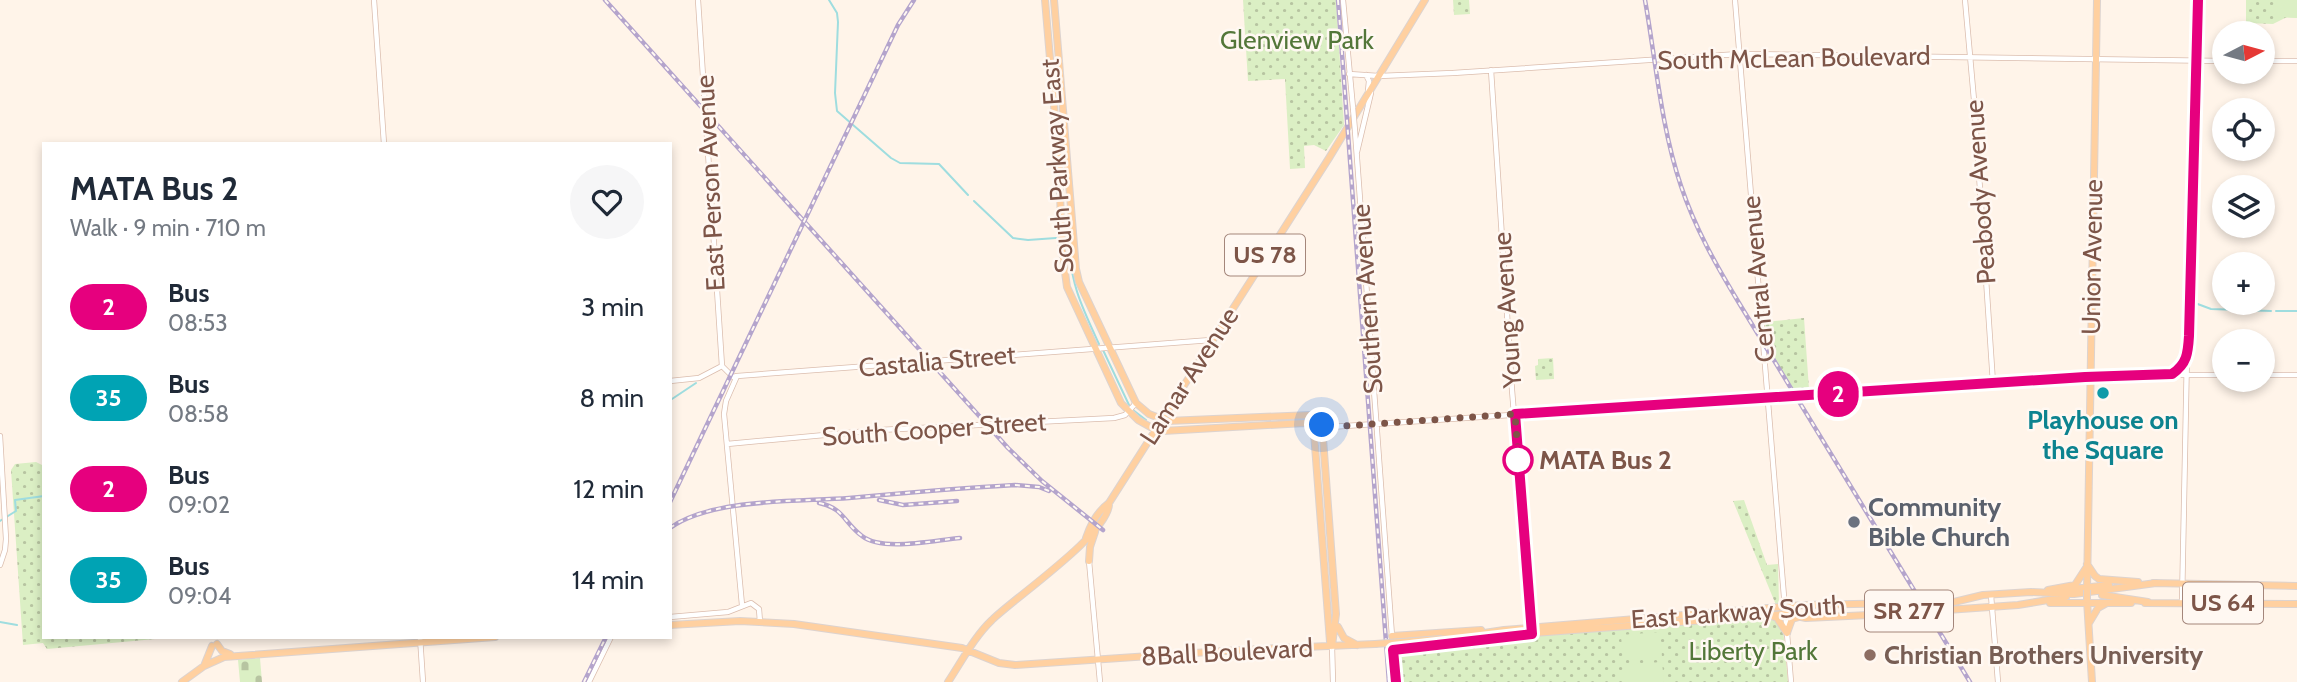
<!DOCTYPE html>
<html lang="en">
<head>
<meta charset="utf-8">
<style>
	body { margin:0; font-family:Cabin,sans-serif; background:#f6f6f7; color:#1f2937; height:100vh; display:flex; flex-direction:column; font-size:26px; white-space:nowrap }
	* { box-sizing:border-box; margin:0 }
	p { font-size:23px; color:#747a83 }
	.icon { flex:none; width:38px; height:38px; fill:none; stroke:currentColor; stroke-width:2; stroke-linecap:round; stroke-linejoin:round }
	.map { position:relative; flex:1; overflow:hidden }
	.sheet { position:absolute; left:42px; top:142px; width:630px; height:497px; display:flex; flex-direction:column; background:#fff; border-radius:0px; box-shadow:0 4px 10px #0003 }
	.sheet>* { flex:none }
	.badge { padding:0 14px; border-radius:23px; font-size:24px; line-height:46px }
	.needle { width:46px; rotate:84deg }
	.buttons { position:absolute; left:2212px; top:21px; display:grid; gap:14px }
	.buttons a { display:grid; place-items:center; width:63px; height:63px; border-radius:50%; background:#fff; box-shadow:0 4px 10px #0003; font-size:35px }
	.you { position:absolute; width:35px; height:35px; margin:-18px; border:5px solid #fff; border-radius:50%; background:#1a73e8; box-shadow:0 0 0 10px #1a73e833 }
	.map>.badge { position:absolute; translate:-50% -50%; box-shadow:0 0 0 4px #fff }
	.round { display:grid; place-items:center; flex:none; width:74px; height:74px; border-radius:37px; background:#f6f6f7 }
	.headline { display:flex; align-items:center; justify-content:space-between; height:119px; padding:0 28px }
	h1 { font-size:33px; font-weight:700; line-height:52px }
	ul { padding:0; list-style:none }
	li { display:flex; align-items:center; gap:21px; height:91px; padding:0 28px }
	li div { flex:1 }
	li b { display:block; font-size:26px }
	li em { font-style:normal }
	li .badge { min-width:77px; font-weight:700; text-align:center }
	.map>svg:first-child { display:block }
	.grass { fill:url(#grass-dots) }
	.cemetery { fill:url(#cemetery-stones) }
	.garden { fill:#dbefc4 }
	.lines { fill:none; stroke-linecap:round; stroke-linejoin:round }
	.stream { stroke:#9fdddf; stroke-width:2 }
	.secondary-casing { stroke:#dbbdae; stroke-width:6 }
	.primary-casing { stroke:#ddd3cf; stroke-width:8 }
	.secondary { stroke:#fff; stroke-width:4.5 }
	.primary { stroke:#ffd0a0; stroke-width:6 }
	.rail-casing { stroke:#b4a4cc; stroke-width:4.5 }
	.rail { stroke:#fff8f2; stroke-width:2; stroke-dasharray:5; stroke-linecap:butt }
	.secondary-bridge-casing { stroke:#dbbdae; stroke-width:6; stroke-linecap:butt }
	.primary-bridge-casing { stroke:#ddd3cf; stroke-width:8; stroke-linecap:butt }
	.secondary-bridge { stroke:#fff; stroke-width:4.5 }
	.primary-bridge { stroke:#ffd0a0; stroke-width:6 }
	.line-casing { stroke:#fff; stroke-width:16 }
	.line { stroke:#e6007e; stroke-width:10 }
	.walk { stroke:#7d5548; stroke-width:7; stroke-dasharray:0 12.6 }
	.culture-dot { fill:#0f9aa8; stroke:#fff8f2; stroke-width:2.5 }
	.stop-dot { fill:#fff; stroke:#e6007e; stroke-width:3.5 }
	.worship-dot { fill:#6b7280; stroke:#fff8f2; stroke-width:2.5 }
	.education-dot { fill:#8d6e63; stroke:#fff8f2; stroke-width:2.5 }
	.labels { text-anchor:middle; stroke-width:5; stroke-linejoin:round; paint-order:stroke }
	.shield { fill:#fff8f2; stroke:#a4867b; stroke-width:2 }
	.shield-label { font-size:24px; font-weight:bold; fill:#7d5548 }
	.park-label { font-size:26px; fill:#537739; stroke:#fff8f2 }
	.street-label { font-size:26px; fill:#7d5548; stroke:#fff8f2 }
	.culture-label { font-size:26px; font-weight:bold; fill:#0d838f; stroke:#fff8f2 }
	.stop-label { font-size:26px; font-weight:bold; fill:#7d5548; stroke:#fff8f2; text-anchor:start }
	.worship-label { font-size:26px; font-weight:bold; fill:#5b616d; stroke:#fff8f2; text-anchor:start }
	.education-label { font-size:26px; font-weight:bold; fill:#785e54; stroke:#fff8f2; text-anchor:start }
</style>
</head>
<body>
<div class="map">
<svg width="2297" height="682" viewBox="0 0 2297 682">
	<defs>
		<pattern id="grass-dots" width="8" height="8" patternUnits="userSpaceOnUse" patternTransform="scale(1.75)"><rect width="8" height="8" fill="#dbefc4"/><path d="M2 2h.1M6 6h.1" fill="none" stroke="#b7c4a1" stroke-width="1.8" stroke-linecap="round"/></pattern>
		<pattern id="cemetery-stones" width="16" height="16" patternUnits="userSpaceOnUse" patternTransform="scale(1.75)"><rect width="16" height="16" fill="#dbefc4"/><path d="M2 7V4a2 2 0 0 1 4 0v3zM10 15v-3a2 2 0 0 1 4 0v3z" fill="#b7c4a1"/></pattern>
	</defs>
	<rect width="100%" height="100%" fill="#fff4e9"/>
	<!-- grass -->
	<path class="grass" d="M1243,0H1336L1344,125L1326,151L1314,145L1304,146L1305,168L1290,169L1285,79L1248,81Z
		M1453,0H1469L1470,14L1454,15Z
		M2246,0H2297V18L2287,17L2273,24L2246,23Z
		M1804,318L1809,389L1808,392L1794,393L1765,345V322Z
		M1553,358L1554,379L1536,380L1535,366L1538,365V359Z
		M36,462L44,466V637L155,639L47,649L43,643L23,645L11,470L15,464Z
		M1744,500L1767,565L1778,564L1779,604L1776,605L1733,501Z
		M1775,618L1783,628L1788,682H1399L1396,654L1404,653L1406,650L1536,636Z"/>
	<!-- cemetery -->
	<path class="cemetery" d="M260,658L262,682H240L238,660Z"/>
	<!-- garden -->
	<path class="garden" d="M2274,0H2297V18L2274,17Z
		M1660,632L1662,657L1623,660L1621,635Z
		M1662,662L1664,682H1624L1623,665Z"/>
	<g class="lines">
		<!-- stream -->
		<path class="stream" d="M829,0L837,13L838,22L835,93L837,111L891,158L900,163L939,164L968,195
			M974,201L1013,238L1028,240L1056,238
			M1064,237L1068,240C1071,285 1081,305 1099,344
			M2195,303L2211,309L2271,311
			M2276,311H2297
			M1103,350L1129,405
			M672,399L696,383
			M1133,410L1146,420
			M0,521L16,511L15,500L44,496
			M0,622L17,625"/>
		<defs>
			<path id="secondary" d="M374,0L384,144
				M698,0L722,366
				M1343,0L1353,108
				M1735,0L1791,682
				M1965,0L1974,100L1993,383
				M2263,61H2297
				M1491,70L1512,390L1532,630
				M1349,74L1379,76L1453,73L1739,54L2224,61
				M1366,75L1369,81L1368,91
				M1355,131L1392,636
				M1357,152L1371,93
				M2187,355L2198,0
				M722,366L733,377L737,376L1211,340
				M2172,374L2180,369L2185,361
				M2263,375H2297
				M737,376L726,401L724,414L742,605
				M670,381L699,378L722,366
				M1322,425L1330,427L2112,375H2224
				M0,436L6,539L5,550L0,565
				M727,444L879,430L1114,418L1125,415L1136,403
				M1089,561L1100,682
				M1991,595L1998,682
				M2182,603L2187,354
				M670,617L728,612L751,603L759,609L760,622
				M420,637L423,682
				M1332,646L1333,682
				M1393,649L1396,682
				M589,682L611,637"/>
			<path id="primary" d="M1045,0L1059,164L1062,250L1067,287L1121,403L1138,420L1154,429L1163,431L1305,423L1322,425
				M1054,0L1076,269L1079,282L1136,403L1149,414L1167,421L1311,415L1316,417L1322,425
				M1311,423L1314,433L1330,642L1332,646
				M1322,425L1336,614L1332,646
				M1086,538C1090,526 1098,511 1109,503L1329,158L1425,0
				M1089,561L1090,547L1095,532
				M2087,564L2095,576L2099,579L2138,582
				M2153,583L2297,586
				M2048,590L2075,585L2086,568
				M2064,590L2109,585
				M2087,590L2097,0
				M2102,595L2148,602
				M2087,600L2092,682
				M2050,603H2131
				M2145,603L2297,604
				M1772,616L1777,618L1787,633
				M2089,623L2098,608L2107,603
				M670,625L740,621L794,624L962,648L999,663L1015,665L1224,651
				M1338,627L1344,638L1357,645
				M1787,633L1792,619L1799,617
				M1392,636L1481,630
				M1481,637L1786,614L1806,618L1890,614L2018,605L2066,597
				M1444,639L1504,630L1804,605L1954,602L1983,595L2031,592L2074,594L2156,583
				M217,644L222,651L230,654
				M1261,649L1375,644
				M1393,650L1485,640
				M204,666L212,646
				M182,682L204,666L224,657L495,637
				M948,682C962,661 974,637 992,620C1014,598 1111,532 1109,503"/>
		</defs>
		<!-- secondary casing -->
		<use href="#secondary" class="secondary-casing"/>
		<!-- primary casing -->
		<use href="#primary" class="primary-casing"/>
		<!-- secondary -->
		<use href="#secondary" class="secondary"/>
		<!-- primary -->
		<use href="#primary" class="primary"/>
		<defs>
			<path id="rail" d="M605,0L1008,448L1042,481L1103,530
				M1338,0L1389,682
				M1645,0C1656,62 1661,127 1681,186C1695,228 1716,265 1739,303L1970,682
				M879,500L903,505L957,501
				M670,502L898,25L914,0
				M819,503C844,508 844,523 862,536C882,552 935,540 960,538
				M670,528C712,498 797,502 849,498C904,493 960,488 1015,485L1039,487L1049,491
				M584,682L606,637"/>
		</defs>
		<!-- rail casing -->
		<use href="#rail" class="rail-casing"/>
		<!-- rail -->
		<use href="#rail" class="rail"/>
		<defs>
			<path id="secondary-bridge" d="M1353,108L1355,131"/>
			<path id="primary-bridge" d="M2087,590V600
				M1375,644L1442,639
				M1224,651L1261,649"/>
		</defs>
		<!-- secondary-bridge casing -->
		<use href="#secondary-bridge" class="secondary-bridge-casing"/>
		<!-- primary-bridge casing -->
		<use href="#primary-bridge" class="primary-bridge-casing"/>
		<!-- secondary-bridge -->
		<use href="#secondary-bridge" class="secondary-bridge"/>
		<!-- primary-bridge -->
		<use href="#primary-bridge" class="primary-bridge"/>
	</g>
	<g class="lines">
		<defs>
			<path id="line" d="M1396,682L1393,650L1532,634L1515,414L2085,377L2172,374C2187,364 2188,353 2189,336L2198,0"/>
		</defs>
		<!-- line casing -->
		<use href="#line" class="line-casing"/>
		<!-- line -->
		<use href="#line" class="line"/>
		<!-- walk -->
		<path class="walk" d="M1322,425L1330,427L1515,414L1519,467L1518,460"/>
	</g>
	<!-- markers -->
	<circle class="culture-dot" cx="2103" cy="393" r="7"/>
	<circle class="stop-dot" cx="1518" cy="460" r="14"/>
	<circle class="worship-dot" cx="1854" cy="522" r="7"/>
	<circle class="education-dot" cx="1870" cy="655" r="7"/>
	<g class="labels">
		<!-- shield labels -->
		<g class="shield">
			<rect x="1225" y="234.5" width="80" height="41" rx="5"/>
			<rect x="2183" y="582.5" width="80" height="41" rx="5"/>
			<rect x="1865" y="590.5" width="88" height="41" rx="5"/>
		</g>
		<g class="shield-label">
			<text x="1265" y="263">US 78</text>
			<text x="2223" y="611">US 64</text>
			<text x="1909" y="619">SR 277</text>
		</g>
		<!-- park labels -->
		<g class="park-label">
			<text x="1297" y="49">Glenview Park</text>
			<text x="1753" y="660">Liberty Park</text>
		</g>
		<!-- street labels -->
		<g class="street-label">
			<text transform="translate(1794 58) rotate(-1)" y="9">South McLean Boulevard</text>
			<text transform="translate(1057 166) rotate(-94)" y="9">South Parkway East</text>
			<text transform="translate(710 183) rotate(-93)" y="9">East Person Avenue</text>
			<text transform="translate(1980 192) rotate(-94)" y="9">Peabody Avenue</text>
			<text transform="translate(2092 257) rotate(-89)" y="9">Union Avenue</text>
			<text transform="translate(1758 279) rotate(-95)" y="9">Central Avenue</text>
			<text transform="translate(1367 299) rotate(-94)" y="9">Southern Avenue</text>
			<text transform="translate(1507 310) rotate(-94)" y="9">Young Avenue</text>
			<text transform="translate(937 361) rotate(-5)" y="9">Castalia Street</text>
			<text transform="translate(1189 376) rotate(-57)" y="9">Lamar Avenue</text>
			<text transform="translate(934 429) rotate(-4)" y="9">South Cooper Street</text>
			<text transform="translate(1738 612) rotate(-4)" y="9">East Parkway South</text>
			<text transform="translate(1227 652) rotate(-3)" y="9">8Ball Boulevard</text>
		</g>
		<!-- culture labels -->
		<g class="culture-label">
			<text x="2103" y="429">Playhouse on<tspan x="2103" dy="30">the Square</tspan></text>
		</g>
		<!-- stop labels -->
		<g class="stop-label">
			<text x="1539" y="469">MATA Bus 2</text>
		</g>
		<!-- worship labels -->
		<g class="worship-label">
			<text x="1868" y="516">Community<tspan x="1868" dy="30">Bible Church</tspan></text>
		</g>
		<!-- education labels -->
		<g class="education-label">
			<text x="1884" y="664">Christian Brothers University</text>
		</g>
	</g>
</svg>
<div class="buttons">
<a><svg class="needle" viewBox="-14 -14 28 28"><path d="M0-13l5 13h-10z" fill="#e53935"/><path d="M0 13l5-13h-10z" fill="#747a83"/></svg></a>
<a><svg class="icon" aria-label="locate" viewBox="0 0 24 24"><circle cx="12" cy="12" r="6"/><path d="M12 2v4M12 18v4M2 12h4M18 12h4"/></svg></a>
<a><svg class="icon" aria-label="layers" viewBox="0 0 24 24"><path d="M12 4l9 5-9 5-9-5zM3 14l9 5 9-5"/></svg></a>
<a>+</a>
<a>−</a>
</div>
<div class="you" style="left:1322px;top:425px"></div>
<b class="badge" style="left:1838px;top:394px;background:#e6007e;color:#fff">2</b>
<section class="sheet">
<div class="headline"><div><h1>MATA Bus 2</h1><p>Walk · 9 min · 710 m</p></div><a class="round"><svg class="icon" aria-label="heart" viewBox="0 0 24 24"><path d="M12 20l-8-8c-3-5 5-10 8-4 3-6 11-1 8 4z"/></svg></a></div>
<ul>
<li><span class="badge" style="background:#e6007e;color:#fff">2</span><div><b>Bus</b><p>08:53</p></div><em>3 min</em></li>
<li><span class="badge" style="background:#00a3b4;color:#fff">35</span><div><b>Bus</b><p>08:58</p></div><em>8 min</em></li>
<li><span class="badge" style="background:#e6007e;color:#fff">2</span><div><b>Bus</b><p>09:02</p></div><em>12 min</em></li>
<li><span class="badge" style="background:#00a3b4;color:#fff">35</span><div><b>Bus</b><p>09:04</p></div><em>14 min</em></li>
</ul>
</section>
</div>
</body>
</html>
